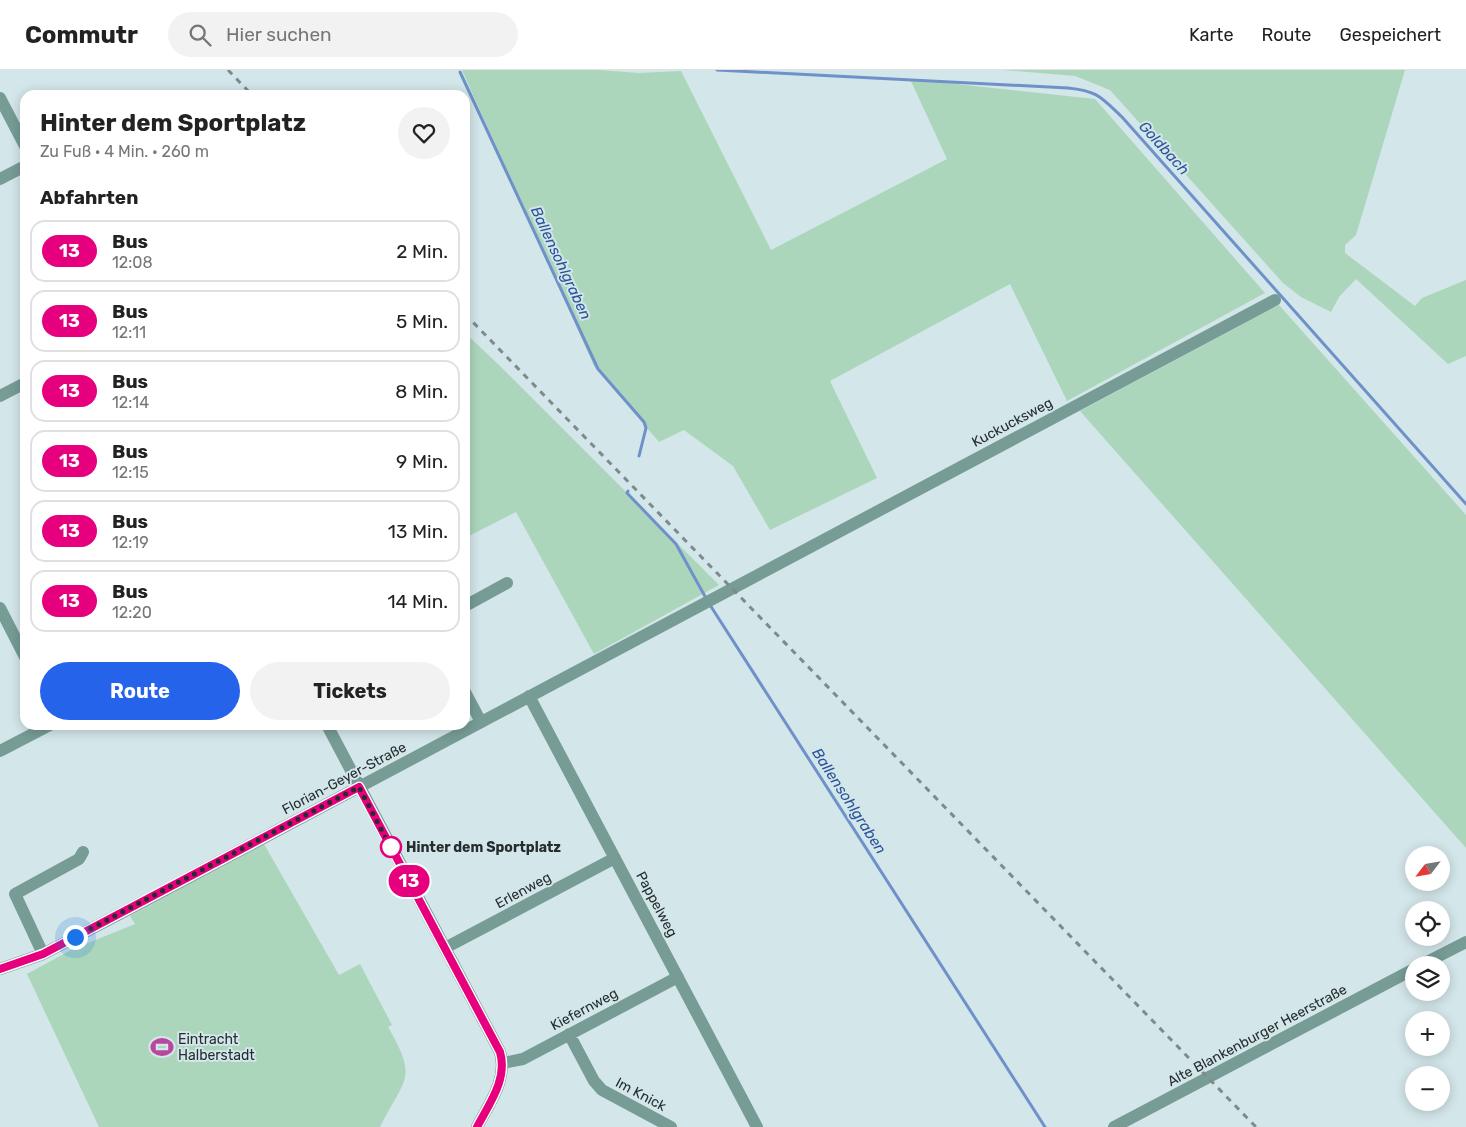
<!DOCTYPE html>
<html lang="de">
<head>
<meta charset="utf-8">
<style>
	body { margin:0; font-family:Rubik,sans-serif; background:#f2f2f2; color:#222; height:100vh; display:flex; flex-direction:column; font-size:19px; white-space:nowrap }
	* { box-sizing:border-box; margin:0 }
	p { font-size:16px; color:#767676 }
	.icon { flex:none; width:28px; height:28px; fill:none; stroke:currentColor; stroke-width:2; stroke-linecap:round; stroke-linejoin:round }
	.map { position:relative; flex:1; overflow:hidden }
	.details { position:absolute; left:20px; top:20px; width:450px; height:640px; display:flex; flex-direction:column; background:#fff; border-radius:15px; box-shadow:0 2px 12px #0003 }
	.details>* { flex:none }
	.badge { padding:0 10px; border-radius:16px; font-size:18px; line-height:32px }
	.needle { width:32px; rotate:239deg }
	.fabs { position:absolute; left:1405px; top:776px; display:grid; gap:10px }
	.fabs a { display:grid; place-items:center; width:45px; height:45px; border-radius:50%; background:#fff; box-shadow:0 2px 12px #0003; font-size:25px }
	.you { position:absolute; width:25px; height:25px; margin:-12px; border:4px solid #fff; border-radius:50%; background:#1a73e8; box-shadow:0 0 0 8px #1a73e833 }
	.map>.badge { position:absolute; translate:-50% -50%; box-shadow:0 0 0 2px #fff }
	h2 { padding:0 20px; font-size:19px; line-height:45px }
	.round { display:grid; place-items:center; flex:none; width:52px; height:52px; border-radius:26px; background:#f2f2f2 }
	.summary { display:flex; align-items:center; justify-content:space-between; height:85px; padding:0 20px }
	h1 { font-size:24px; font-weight:700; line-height:38px }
	.primary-button { display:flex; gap:10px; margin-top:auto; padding:10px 20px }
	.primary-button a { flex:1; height:58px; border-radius:30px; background:#2563eb; color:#fff; font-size:20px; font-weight:700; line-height:58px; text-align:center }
	.primary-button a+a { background:#f2f2f2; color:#222 }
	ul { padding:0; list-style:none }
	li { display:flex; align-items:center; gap:15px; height:62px; margin:0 10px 8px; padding:0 10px; border:2px solid #e0e0e0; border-radius:15px }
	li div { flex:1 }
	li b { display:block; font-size:19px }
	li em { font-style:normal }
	li .badge { min-width:55px; font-weight:700; text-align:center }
	header { display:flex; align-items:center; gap:30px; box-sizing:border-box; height:70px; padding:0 25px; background:#fff; border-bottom:1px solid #e0e0e0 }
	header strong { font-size:24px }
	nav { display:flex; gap:28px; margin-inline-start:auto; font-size:18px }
	.search { width:350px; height:45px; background:#f2f2f2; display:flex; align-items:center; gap:12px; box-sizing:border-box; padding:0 18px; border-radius:28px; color:#767676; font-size:19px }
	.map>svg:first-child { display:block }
	.green { fill:#acd6bb }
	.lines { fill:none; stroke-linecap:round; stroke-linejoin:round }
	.stream { stroke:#6f91ca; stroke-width:3 }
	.minor { stroke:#769c95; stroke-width:12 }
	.rail { stroke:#7d8b8d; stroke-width:3; stroke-dasharray:6 6; stroke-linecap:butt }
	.line-casing { stroke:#fff; stroke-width:11 }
	.line { stroke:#e6007e; stroke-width:8 }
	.walk { stroke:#252d2e; stroke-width:5; stroke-dasharray:0 9 }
	.stop-dot { fill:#fff; stroke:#e6007e; stroke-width:2.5 }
	.labels { text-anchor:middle; stroke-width:4; stroke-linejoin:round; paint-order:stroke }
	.street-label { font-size:14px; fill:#252d2e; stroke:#d3e6e9 }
	.stop-label { font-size:14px; font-weight:bold; fill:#252d2e; stroke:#d3e6e9; text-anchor:start }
	.poi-label { font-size:14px; fill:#252d2e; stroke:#d3e6e9; text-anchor:start }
	.water-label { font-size:15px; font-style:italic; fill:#2a5399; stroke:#d3e6e9 }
</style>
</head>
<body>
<header>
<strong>Commutr</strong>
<div class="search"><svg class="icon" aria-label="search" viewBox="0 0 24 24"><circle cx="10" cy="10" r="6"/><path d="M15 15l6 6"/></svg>Hier suchen</div>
<nav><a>Karte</a><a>Route</a><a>Gespeichert</a></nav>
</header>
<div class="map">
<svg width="1466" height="1057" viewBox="0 0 1466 1057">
	<rect width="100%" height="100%" fill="#d3e6e9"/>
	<!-- green -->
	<path class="green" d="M462,0H599L639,3L681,1L771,180L947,89L910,9L1095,29L1265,223L1067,331L1010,214L830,311L877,408L770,460L733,396L684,360L659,372L594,296Z
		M1003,0H1405L1356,165L1345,175V183L1415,236L1422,228L1466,210V286L1448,294L1356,209L1339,227L1331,242L1301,227L1283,213L1110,20L1075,6Z
		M1279,235L1466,445V778L1080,341Z
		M465,263L498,294L719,515L594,584L516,442L465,468Z
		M264,774L339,905L360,894L392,955L388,957C419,1010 404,1008 380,1057H99L27,904L71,880L135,854L130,846Z"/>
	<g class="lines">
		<!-- stream -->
		<path class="stream" d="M717,0L1068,18C1098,21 1101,27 1122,47L1466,434
			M460,2L598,299L644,352L646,358L639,386
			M628,421L627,423L676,474L707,530
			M710,535L1045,1057"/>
		<!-- minor -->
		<path class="minor" d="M0,28L25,76
			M0,109L25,96
			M0,326L25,313
			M465,536L507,513
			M0,538L25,587
			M465,622L481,652
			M529,626L757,1057
			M327,655L500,982C508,1009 489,1034 477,1057
			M0,681L50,655
			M445,878L615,788
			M43,884L15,824L79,789L83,782
			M1421,895L1466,872
			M0,899L43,884L156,825L1275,230
			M569,964L594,1011L602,1020L671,1057
			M503,993L523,989L678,907
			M1114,1057L1414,899"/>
		<!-- rail -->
		<path class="rail" d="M228,0L252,25
			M465,244L1256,1057"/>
	</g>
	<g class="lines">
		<defs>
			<path id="line" d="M0,899L43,884L359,717L500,982C508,1009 489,1034 477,1057"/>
		</defs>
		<!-- line casing -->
		<use href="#line" class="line-casing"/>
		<!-- line -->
		<use href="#line" class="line"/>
		<!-- walk -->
		<path class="walk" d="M75,867L359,717L392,780L391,777"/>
	</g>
	<!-- icons -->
	<defs>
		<symbol id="stadium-bare" viewBox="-9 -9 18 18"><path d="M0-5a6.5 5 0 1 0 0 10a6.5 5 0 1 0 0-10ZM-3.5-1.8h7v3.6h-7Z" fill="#ba469f" stroke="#d3e6e9" stroke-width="2.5" paint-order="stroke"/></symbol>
	</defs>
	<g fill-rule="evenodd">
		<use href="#stadium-bare" x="146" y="961" width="32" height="32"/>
	</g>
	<!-- markers -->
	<circle class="stop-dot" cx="391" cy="777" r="10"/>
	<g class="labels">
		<!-- street labels -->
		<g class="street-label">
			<text transform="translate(1012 352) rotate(-28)" y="5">Kuckucksweg</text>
			<text transform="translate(344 708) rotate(-28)" y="5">Florian-Geyer-Straße</text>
			<text transform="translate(523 820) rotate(-28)" y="5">Erlenweg</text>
			<text transform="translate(657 834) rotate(62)" y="5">Pappelweg</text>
			<text transform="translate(584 939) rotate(-28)" y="5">Kiefernweg</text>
			<text transform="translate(1257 965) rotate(-28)" y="5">Alte Blankenburger Heerstraße</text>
			<text transform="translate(641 1024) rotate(28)" y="5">Im Knick</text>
		</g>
		<!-- stop labels -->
		<g class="stop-label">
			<text x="406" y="782">Hinter dem Sportplatz</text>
		</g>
		<!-- poi labels -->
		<g class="poi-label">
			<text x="178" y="974">Eintracht<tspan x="178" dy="16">Halberstadt</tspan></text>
		</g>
		<!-- water labels -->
		<g class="water-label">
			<text transform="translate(1164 78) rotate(48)" y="5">Goldbach</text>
			<text transform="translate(561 193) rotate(65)" y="5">Ballensohlgraben</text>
			<text transform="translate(849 731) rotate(57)" y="5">Ballensohlgraben</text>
		</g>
	</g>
</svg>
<div class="fabs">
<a><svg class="needle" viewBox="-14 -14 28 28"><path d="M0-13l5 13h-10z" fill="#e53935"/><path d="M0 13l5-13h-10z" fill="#767676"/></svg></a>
<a><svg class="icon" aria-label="locate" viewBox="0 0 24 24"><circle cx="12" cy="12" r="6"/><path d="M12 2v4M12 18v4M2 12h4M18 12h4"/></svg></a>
<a><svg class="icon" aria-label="layers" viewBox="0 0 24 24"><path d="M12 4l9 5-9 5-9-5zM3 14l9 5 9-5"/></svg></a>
<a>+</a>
<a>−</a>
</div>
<div class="you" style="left:75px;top:867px"></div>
<b class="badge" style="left:409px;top:811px;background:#e6007e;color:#fff">13</b>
<section class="details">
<div class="summary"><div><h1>Hinter dem Sportplatz</h1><p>Zu Fuß · 4 Min. · 260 m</p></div><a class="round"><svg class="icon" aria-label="heart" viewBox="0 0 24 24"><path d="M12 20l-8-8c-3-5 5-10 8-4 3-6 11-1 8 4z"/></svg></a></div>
<h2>Abfahrten</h2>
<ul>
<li><span class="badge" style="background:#e6007e;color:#fff">13</span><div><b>Bus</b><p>12:08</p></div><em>2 Min.</em></li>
<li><span class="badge" style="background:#e6007e;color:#fff">13</span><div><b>Bus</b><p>12:11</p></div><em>5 Min.</em></li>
<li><span class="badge" style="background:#e6007e;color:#fff">13</span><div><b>Bus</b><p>12:14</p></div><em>8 Min.</em></li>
<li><span class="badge" style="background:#e6007e;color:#fff">13</span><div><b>Bus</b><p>12:15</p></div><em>9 Min.</em></li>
<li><span class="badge" style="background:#e6007e;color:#fff">13</span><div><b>Bus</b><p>12:19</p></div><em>13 Min.</em></li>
<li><span class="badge" style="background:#e6007e;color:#fff">13</span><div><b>Bus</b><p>12:20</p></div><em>14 Min.</em></li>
</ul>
<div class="primary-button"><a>Route</a><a>Tickets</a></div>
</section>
</div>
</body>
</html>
